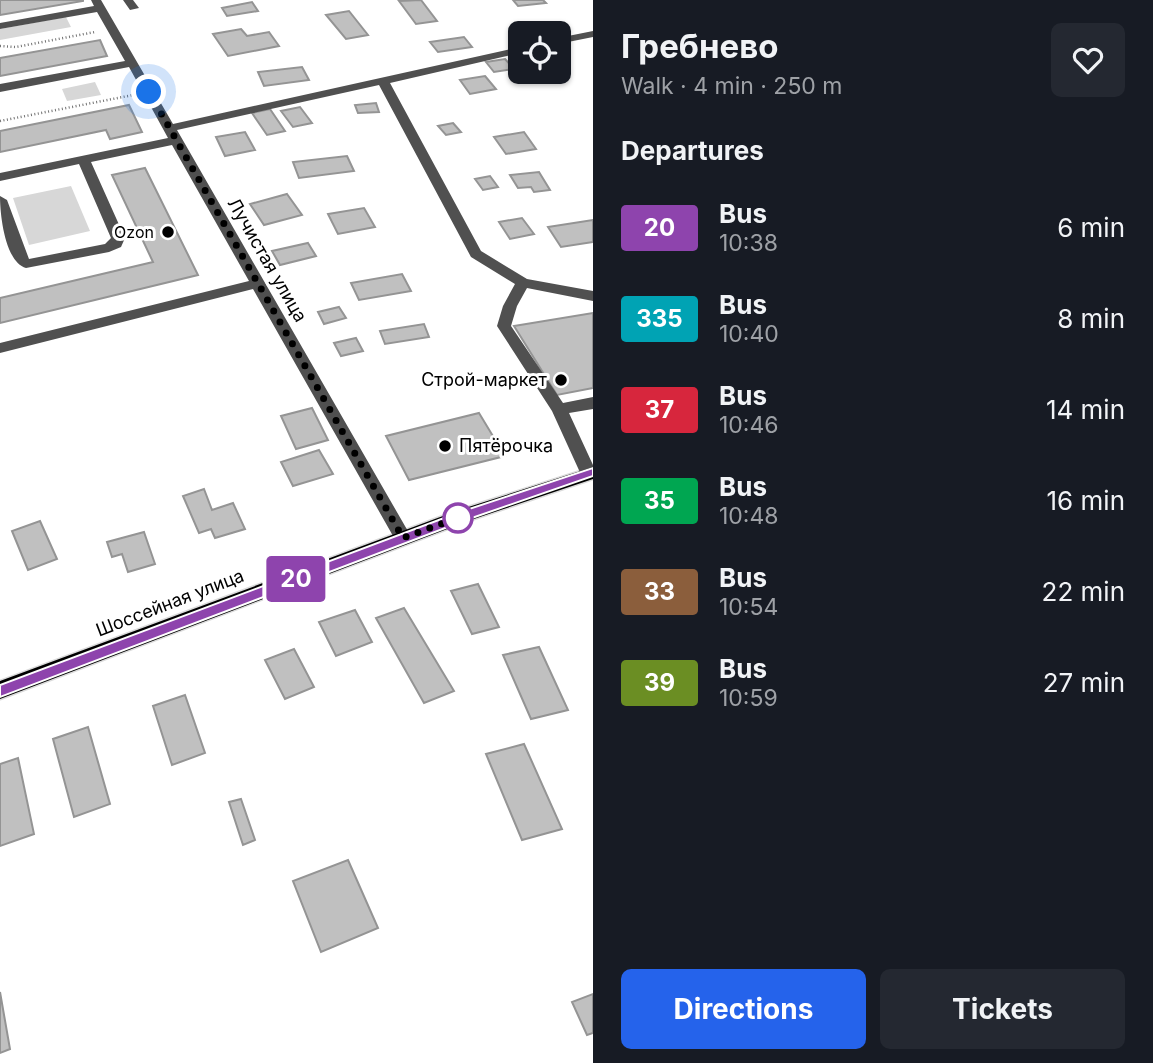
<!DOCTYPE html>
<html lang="en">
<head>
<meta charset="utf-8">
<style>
	body { margin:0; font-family:Inter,sans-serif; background:#242831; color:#f1f3f6; height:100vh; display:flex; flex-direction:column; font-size:26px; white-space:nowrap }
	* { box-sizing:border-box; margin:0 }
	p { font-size:23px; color:#9ea1a6 }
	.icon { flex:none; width:38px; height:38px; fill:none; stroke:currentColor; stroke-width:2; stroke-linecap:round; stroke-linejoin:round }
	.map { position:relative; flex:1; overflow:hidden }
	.details { display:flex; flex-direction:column; background:#171b24; width:560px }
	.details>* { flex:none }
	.badge { padding:0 14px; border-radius:5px; font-size:24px; line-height:46px }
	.buttons { position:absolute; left:508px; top:21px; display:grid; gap:14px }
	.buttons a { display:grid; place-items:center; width:63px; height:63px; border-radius:10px; background:#171b24; box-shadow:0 2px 5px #0004; font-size:35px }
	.you { position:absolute; width:35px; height:35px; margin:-18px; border:5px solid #fff; border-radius:50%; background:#1a73e8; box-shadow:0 0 0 10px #1a73e833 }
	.map>.badge { position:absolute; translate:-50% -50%; box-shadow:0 0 0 4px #fff }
	h2 { padding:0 28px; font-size:26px; line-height:63px }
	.round { display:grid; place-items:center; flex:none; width:74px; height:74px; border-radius:10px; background:#242831 }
	.summary { display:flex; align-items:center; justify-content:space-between; height:119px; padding:0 28px }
	h1 { font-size:33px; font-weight:700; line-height:52px }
	.action { display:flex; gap:14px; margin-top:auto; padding:14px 28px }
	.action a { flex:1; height:80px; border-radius:10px; background:#2563eb; color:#fff; font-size:28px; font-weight:700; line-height:80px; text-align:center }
	.action a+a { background:#242831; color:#f1f3f6 }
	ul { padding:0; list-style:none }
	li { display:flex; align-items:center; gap:21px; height:91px; padding:0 28px }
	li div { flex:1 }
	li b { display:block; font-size:26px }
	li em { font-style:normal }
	li .badge { min-width:77px; font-weight:700; text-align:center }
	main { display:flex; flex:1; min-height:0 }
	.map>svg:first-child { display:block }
	.green { fill:#d7d7d7 }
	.building { fill:#c0c0c0; stroke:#949494; stroke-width:2 }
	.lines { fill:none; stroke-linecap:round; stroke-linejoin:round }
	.major-casing { stroke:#dbdbdb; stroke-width:3 }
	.path { stroke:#727272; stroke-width:2.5; stroke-dasharray:1 2.5; stroke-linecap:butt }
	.minor { fill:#505050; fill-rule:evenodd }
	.major { fill:#000; fill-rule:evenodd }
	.line { fill:#8e44ad; stroke:#fff; stroke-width:2 }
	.walk { stroke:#000; stroke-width:7; stroke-dasharray:0 12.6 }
	.poi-dot { fill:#000; stroke:#fff; stroke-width:2.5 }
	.stop-dot { fill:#fff; stroke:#8e44ad; stroke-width:3.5 }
	.labels { text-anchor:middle; stroke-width:6; stroke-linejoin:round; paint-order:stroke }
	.far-poi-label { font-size:16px; fill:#000; stroke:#fff; text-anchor:end }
	.street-label { font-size:18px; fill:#000; stroke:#fff }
	.poi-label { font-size:18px; fill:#000; stroke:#fff; text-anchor:end }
</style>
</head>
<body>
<main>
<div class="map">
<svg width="593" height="1063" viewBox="0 0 593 1063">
	<rect width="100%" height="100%" fill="#fff"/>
	<!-- green -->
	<path class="green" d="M66,17L71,27L0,40V29Z
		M95,82L101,95L67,101L62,89Z
		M71,186L90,231L29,245L13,198Z"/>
	<!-- building -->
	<path class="building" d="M0,0H83V1L0,15Z
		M421,0L437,21L416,24L399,1Z
		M513,0H543L546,3L518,6Z
		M252,2L258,11L227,16L222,8Z
		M349,11L368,35L346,39L326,15Z
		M241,29L247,36L269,32L279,46L228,56L213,34Z
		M464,37L472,47L438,52L430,42Z
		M100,40L107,56L0,76V58Z
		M505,59L514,69L494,72L486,62Z
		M302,67L309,80L264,86L258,72Z
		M485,76L496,89L470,94L460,80Z
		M376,103L379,112L358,113L355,105Z
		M129,105L142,132L110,139L106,130L0,152V131Z
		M300,107L312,123L293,127L281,111Z
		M270,109L285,131L267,135L252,113Z
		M453,123L461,132L446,135L438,126Z
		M245,132L255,150L225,156L216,137Z
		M524,132L536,149L506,154L494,137Z
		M347,156L354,171L299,178L293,162Z
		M145,168L198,275L0,323V298L153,262L112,175Z
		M539,172L550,190L534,192L531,187L518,188L510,175Z
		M490,176L498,187L483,190L475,179Z
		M287,194L302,215L264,225L250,204Z
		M364,208L375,227L338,234L328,214Z
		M522,218L534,234L510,239L499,222Z
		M593,220V242L561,247L548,227Z
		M308,243L316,256L280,265L272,251Z
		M402,274L411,291L359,300L351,283Z
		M339,307L346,318L324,324L318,312Z
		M593,313V388L557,395L514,326Z
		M424,324L429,337L385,344L380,331Z
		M356,338L363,351L341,356L334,343Z
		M312,408L328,440L296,449L281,416Z
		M479,413L505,456L409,480L386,436Z
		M319,450L333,474L293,486L281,462Z
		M204,489L212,510L233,503L245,529L215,538L211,529L199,533L183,496Z
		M40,521L57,559L28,570L12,531Z
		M144,532L155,564L128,572L122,554L112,557L107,542Z
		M478,584L499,627L472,634L451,591Z
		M404,608L454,691L424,703L376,618Z
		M355,610L372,642L336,656L319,622Z
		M539,647L568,710L531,719L503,655Z
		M294,649L314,687L285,699L265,660Z
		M185,695L205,753L172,765L153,706Z
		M88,727L110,804L74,817L53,739Z
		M524,744L562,829L522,840L486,754Z
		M18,758L34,834L0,846V764Z
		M241,799L255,840L243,845L229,802Z
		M348,860L378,928L321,952L293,881Z
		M0,992L10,1049L0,1053Z
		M593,994V1033L587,1035L572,1002Z"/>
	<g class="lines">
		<defs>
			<path id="major" d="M593,467V479L471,520L0,699V681L459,510Z"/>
		</defs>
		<!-- major casing -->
		<use href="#major" class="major-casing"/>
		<!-- path -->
		<path class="path" d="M0,46L16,47L95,32
			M0,121L133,95"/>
		<!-- minor -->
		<path class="minor" d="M91,0H101L173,124L520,47V53L390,83L481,251L527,279L593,291V301L527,288L517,306L511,326L563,403L593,397V409L569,413L593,465V479H583L552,411L497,326L503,306L515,284L471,257L379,85L177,130L409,533L412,538L409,543H397L253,289L0,353V343L249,281L172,145L91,162L125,238L121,247L109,252L26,268C5,262 0,215 0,196L7,200L29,259L105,244L111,238L79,164L0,181V173L168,138L129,67L0,92V84L125,61L97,12L0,29V23L94,6Z
			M123,0H133L139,8L130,10Z
			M593,31V37L558,44V38Z"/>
		<!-- major -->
		<use href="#major" class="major"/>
	</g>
	<!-- line -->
	<path class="line" d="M593,468V476L469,519L0,697V685L460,512Z"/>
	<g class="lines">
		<!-- walk -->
		<path class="walk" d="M149,92L403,538L465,515L458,518"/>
	</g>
	<!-- markers -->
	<g class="poi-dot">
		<circle cx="168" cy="232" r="7"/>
		<circle cx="561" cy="380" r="7"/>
		<circle cx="445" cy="446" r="7"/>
	</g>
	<circle class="stop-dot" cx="458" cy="518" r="14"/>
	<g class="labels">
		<!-- far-poi labels -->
		<g class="far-poi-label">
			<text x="154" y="238">Ozon</text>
		</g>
		<!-- street labels -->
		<g class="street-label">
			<text transform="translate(267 260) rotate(60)" y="6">Лучистая улица</text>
			<text transform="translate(170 603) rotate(-21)" y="6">Шоссейная улица</text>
		</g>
		<!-- poi labels -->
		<g class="poi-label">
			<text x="547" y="386">Строй-маркет</text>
			<text x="459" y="452" text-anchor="start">Пятёрочка</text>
		</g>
	</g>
</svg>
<div class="buttons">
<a><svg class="icon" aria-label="locate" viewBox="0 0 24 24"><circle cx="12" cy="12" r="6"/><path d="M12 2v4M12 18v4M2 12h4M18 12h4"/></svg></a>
</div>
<div class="you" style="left:149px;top:92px"></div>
<b class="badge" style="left:296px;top:579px;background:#8e44ad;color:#fff">20</b>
</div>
<section class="details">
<div class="summary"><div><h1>Гребнево</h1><p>Walk · 4 min · 250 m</p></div><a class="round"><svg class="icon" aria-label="heart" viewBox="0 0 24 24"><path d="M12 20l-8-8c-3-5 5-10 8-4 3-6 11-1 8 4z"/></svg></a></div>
<h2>Departures</h2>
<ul>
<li><span class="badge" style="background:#8e44ad;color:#fff">20</span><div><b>Bus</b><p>10:38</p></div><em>6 min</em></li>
<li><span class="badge" style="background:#00a3b4;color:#fff">335</span><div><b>Bus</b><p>10:40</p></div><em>8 min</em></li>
<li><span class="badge" style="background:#d7263d;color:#fff">37</span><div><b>Bus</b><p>10:46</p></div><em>14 min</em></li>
<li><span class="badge" style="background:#00a651;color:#fff">35</span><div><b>Bus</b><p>10:48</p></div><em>16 min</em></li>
<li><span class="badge" style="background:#8b5e3c;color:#fff">33</span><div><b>Bus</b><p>10:54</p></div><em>22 min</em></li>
<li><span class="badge" style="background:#6b8e23;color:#fff">39</span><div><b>Bus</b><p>10:59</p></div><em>27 min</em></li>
</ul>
<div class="action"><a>Directions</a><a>Tickets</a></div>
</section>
</main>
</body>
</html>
